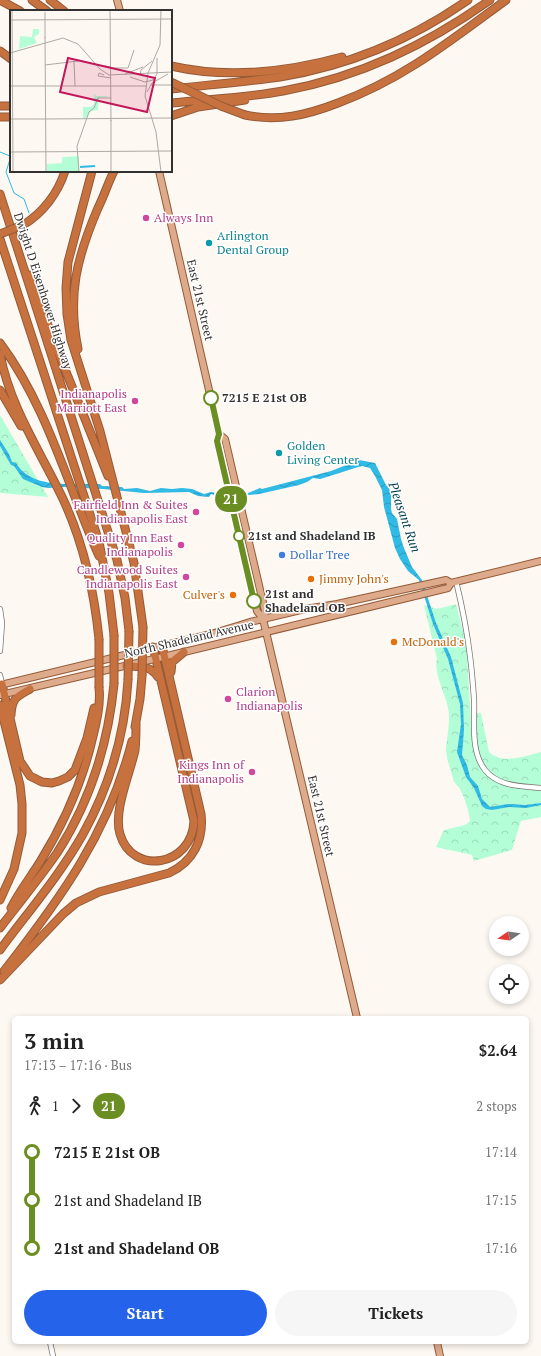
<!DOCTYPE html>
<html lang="en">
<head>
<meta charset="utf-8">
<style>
	body { margin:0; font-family:"PT Serif",serif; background:#f6f6f6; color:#222; height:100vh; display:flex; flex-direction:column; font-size:15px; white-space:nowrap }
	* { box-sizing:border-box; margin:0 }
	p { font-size:13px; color:#767676 }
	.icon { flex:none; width:22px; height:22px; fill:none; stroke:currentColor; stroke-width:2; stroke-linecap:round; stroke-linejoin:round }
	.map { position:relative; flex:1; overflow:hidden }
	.details { position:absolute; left:12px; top:1016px; width:517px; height:328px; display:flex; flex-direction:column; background:#fff; border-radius:6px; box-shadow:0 2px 6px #0003 }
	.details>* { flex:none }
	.badge { padding:0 8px; border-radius:13px; font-size:14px; line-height:26px }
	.needle { width:26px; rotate:257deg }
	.controls { position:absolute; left:489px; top:916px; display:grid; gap:8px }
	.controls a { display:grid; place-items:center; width:40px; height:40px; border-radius:50%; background:#fff; box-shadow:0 2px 6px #0003; font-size:20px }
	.map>.badge { position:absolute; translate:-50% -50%; box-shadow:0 0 0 2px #fff }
	.legs { display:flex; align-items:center; gap:6px; height:44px; padding:0 12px; font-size:13px }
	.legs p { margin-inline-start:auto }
	.overview { display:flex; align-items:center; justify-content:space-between; height:68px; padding:0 12px }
	h1 { font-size:22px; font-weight:600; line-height:30px }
	.button { display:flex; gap:8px; margin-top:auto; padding:8px 12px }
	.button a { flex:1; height:46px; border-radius:24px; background:#2563eb; color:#fff; font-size:16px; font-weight:600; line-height:46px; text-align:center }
	.button a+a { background:#f6f6f6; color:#222 }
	ul { padding:0 12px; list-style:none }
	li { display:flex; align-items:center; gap:14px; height:48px; font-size:15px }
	li i { display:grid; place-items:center; width:6px; height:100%; margin:0 5px; background:currentColor }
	li i::after { content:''; width:10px; height:10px; margin:-5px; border:3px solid; border-radius:50%; background:#fff }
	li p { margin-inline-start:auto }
	li:first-child i { background:linear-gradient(#0000 50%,currentColor 0) }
	li:last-child i { background:linear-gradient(currentColor 50%,#0000 0) }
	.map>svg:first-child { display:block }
	.forest { fill:url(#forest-crowns) }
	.water { fill:url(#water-waves) }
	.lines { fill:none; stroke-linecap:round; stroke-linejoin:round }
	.stream { stroke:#30bae6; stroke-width:1 }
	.minor-casing { stroke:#7c7671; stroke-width:6 }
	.major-casing { stroke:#945b39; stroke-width:8 }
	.highway-casing { stroke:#945b39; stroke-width:9 }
	.minor { stroke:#fff; stroke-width:4.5 }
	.major { stroke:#ddaa8b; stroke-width:6 }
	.highway { stroke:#c7713e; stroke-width:7 }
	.highway-bridge-casing { stroke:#945b39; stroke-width:9; stroke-linecap:butt }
	.highway-bridge { stroke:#c7713e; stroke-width:7 }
	.line-1-casing { stroke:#fff; stroke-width:9 }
	.line-1 { stroke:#6b8e23; stroke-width:6 }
	.hotel-dot { fill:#d1479c; stroke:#fff; stroke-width:1.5 }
	.culture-dot { fill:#0f9aa8; stroke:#fff; stroke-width:1.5 }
	.stop-1-dot { fill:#fff; stroke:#6b8e23; stroke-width:2 }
	.shop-dot { fill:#3f7fe0; stroke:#fff; stroke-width:1.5 }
	.food-dot { fill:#e8710a; stroke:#fff; stroke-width:1.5 }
	.labels { text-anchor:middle; stroke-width:3; stroke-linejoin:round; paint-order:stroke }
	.hotel-label { font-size:12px; fill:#b23c85; stroke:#fff; text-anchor:end }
	.culture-label { font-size:12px; fill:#0d838f; stroke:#fff; text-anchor:start }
	.street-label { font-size:12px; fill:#343230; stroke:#fff }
	.stop-label { font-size:12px; font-weight:bold; fill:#343230; stroke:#fff; text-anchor:start }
	.shop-label { font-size:12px; fill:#366cbe; stroke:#fff; text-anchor:start }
	.food-label { font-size:12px; fill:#c56008; stroke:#fff; text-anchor:start }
	.water-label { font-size:13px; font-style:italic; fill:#003d4e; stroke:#fff }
	.inset-river { fill:none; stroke:#30bae6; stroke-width:2 }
	.inset-road { fill:none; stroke:#ada9a4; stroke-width:1 }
	.view { fill:#c2185b; fill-opacity:0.15; stroke:#c2185b; stroke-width:2 }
	.inset-edge { fill:none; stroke:#343230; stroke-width:2 }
</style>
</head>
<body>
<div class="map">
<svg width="541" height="1356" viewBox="0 0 541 1356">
	<defs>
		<pattern id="forest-crowns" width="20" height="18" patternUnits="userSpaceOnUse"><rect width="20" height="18" fill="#b3fed7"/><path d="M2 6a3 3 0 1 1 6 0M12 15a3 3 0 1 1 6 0" fill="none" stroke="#9bdab9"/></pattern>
		<pattern id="water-waves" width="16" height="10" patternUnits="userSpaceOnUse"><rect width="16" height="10" fill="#30bae6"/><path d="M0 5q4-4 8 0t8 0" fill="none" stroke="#2a98bb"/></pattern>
	</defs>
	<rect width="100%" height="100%" fill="#fef8f2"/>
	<!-- forest -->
	<path class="forest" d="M0,415L48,497L0,493Z
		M456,604L464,635L467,655L471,723L477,713H481L489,752C503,765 525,756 541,752V817L521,821L512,850L474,861L472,855L436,847L444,830L465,825L470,821C469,811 465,799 460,789C458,786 454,783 453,779C451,770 446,758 446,749C447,735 451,721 448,707C445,694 433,671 437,659L424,605L437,609Z"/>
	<!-- water -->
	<path class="water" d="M0,440L9,454L12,462L16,463C32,490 73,483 100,484L102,486L122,487L124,489L137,488L150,491L161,488L172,489L182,488L192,489L204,494L211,492L216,493L219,491L223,495L248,493L260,488L262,489L331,471L359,460L375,463L386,485L389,488L391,496V509L392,513L397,519L401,539L404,548L412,567L422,580L436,623L451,657L463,703L464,730L462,755L467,765L470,777L478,786L482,799L490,807L508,804L525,805L541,803V805L526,808L509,807L492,810L486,809L482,806L474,788L466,777L457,752L461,724L460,704L448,659L433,624L419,580L408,571L400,559L395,548L384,507L382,490L375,476L370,468L362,466L355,468L330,476L320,479L313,478L307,482L299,485L259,494L224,498L216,497L214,495L211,494L209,497L198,496L189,492L144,493L103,489L65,487L48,488L42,487L23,479L14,466L11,465L0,446Z"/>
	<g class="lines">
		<!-- stream -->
		<path class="stream" d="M0,152L10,156
			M11,156L6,172L14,193L24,199L29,213"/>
		<defs>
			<path id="minor" d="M456,581C462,606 467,631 470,656C472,671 473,685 474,699C475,721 470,751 485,770C499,787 521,786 541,788
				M0,609L2,623L0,651
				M0,675L2,684
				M50,1342L53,1356"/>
			<path id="major" d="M117,0L120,11
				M159,171L219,434L217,441L257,611L263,619L357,1018
				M219,434L225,439L265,611L263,619
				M0,685L211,634L250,622L305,609L337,604L446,580L451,583
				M0,695L184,652L448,588L451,583L541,561
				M437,1342L440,1356"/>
			<path id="highway" d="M0,0L20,11
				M32,0L47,11
				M50,0L64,11
				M0,51L11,59
				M171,66C228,79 287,72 342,57
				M171,89C207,85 244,82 280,77C347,66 412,39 468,0
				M171,103C208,99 246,98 283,91C360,77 426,45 490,0
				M0,106H11
				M245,115C278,122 307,115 338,103C403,79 450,41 506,0
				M171,116L198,107L245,100
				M0,117H11
				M92,171L68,262L66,288L67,314L71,340L100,431L134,563L143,627
				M0,194L117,560L125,598L129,631
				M23,225C43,213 58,193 65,171
				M0,239L99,542L109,593L114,635
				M30,275L54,342L108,476
				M0,343C47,406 67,484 99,556
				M78,349C67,295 77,257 98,208C104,196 108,183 114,171
				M0,354C10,407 40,451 63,499C84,544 94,590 99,639
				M0,390L21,426
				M126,666C140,667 150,665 158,677
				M171,672L172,662L184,652
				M2,684L20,761L30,776L42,782L52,783L59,781L68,777L75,770L87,738L94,708
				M0,705L20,785L22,804V833L14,869L0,900
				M11,715C12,698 16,697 30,689
				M136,723C136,732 136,741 135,750C130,774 113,811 120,834C132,876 192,867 194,821L153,647
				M135,727L140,699L142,676
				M11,908C19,892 30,878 40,862C64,823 83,781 93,736C97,721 101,704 99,688
				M0,928C19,903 39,879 57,853C90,802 108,744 114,684
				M0,950C28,912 60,875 83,834C109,787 125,734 128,680
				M4,971C61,898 109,832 132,741
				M0,980L63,914L76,903L99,892L169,873C193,862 204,840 201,814L162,646"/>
		</defs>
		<!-- minor casing -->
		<use href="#minor" class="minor-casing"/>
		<!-- major casing -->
		<use href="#major" class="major-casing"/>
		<!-- highway casing -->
		<use href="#highway" class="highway-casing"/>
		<!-- minor -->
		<use href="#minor" class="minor"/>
		<!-- major -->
		<use href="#major" class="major"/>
		<!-- highway -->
		<use href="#highway" class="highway"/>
		<defs>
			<path id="highway-bridge" d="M171,82L221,106L245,115
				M0,234L23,225
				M142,676L143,627
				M128,680L129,631
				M114,684V635
				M99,688V639"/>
		</defs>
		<!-- highway-bridge casing -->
		<use href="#highway-bridge" class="highway-bridge-casing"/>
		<!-- highway-bridge -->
		<use href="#highway-bridge" class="highway-bridge"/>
	</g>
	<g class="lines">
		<defs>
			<path id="line-1" d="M211,398L219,434L217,441L254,601"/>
		</defs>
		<!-- line-1 casing -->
		<use href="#line-1" class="line-1-casing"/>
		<!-- line-1 -->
		<use href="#line-1" class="line-1"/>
	</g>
	<!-- markers -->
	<g class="hotel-dot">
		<circle cx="146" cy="218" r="4"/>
		<circle cx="135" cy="401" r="4"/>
		<circle cx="196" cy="512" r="4"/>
		<circle cx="181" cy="545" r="4"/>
		<circle cx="186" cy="577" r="4"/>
		<circle cx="228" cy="699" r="4"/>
		<circle cx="252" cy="772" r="4"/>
	</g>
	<g class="culture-dot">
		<circle cx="209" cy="243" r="4"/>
		<circle cx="279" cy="453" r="4"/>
	</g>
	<g class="stop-1-dot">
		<circle cx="211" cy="398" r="7"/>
		<circle cx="239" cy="536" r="5"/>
		<circle cx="254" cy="601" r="7"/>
	</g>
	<circle class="shop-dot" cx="282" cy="555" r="4"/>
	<g class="food-dot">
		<circle cx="311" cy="579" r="4"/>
		<circle cx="233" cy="595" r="4"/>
		<circle cx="394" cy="642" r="4"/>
	</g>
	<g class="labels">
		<!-- hotel labels -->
		<g class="hotel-label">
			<text x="154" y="222" text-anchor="start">Always Inn</text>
			<text x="127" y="398">Indianapolis<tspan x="127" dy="14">Marriott East</tspan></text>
			<text x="188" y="509">Fairfield Inn &amp; Suites<tspan x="188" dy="14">Indianapolis East</tspan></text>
			<text x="173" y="542">Quality Inn East<tspan x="173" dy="14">Indianapolis</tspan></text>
			<text x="178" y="574">Candlewood Suites<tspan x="178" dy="14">Indianapolis East</tspan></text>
			<text x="236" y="696" text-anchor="start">Clarion<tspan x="236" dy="14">Indianapolis</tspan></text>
			<text x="244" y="769">Kings Inn of<tspan x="244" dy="14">Indianapolis</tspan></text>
		</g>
		<!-- culture labels -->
		<g class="culture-label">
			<text x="217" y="240">Arlington<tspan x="217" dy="14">Dental Group</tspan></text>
			<text x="287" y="450">Golden<tspan x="287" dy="14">Living Center</tspan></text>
		</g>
		<!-- street labels -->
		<g class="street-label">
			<text transform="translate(43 291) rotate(72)" y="4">Dwight D Eisenhower Highway</text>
			<text transform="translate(200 300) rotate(77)" y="4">East 21st Street</text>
			<text transform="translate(189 639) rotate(-13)" y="4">North Shadeland Avenue</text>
			<text transform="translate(321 816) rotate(77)" y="4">East 21st Street</text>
		</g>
		<!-- stop labels -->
		<g class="stop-label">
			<text x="222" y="402">7215 E 21st OB</text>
			<text x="248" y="540">21st and Shadeland IB</text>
			<text x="265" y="598">21st and<tspan x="265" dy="14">Shadeland OB</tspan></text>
		</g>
		<!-- shop labels -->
		<g class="shop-label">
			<text x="290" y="559">Dollar Tree</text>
		</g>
		<!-- food labels -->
		<g class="food-label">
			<text x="319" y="583">Jimmy John's</text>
			<text x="225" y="599" text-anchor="end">Culver's</text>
			<text x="402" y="646">McDonald's</text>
		</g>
		<!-- water labels -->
		<g class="water-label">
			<text transform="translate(405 517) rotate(71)" y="5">Pleasant Run</text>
		</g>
	</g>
	<!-- overview -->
	<g transform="translate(10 10)">
		<rect width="162" height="162" fill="#fef8f2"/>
		<path d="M69,146V162H37V154L52,153V147Z" fill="#b3fed7"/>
		<path d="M23,19H29V24L24,27L27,33L9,39L10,26L22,27ZM84,83L86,86H100L89,88L88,100L81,101L76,108H73V97H81L84,94Z" fill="#b3fed7"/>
		<path class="inset-river" d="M70,157L85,156"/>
		<path class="inset-road" d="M2,0L3,162M100,0L101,111M151,0L150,35L138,63L135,86L146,122L151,162M35,2V28M0,10L162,9M35,27L36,162M0,43L53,28L68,34L90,59L99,65L162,62M64,51L65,76M35,55L68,51M87,55L101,57M101,58H118L124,40M115,64L133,57M94,65L89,63L88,66L101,68M130,65L131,60L142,51M120,67L135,72L143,70L147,64V48M140,75H162M0,76H137M137,82L142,73L158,64M0,109H36M36,109L162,108M101,110V146M0,142L162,141M101,146V162M69,162L67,136L79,102L84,98L88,88H101"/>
		<path class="view" d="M58,48L145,68L137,102L50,82Z"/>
		<rect width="162" height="162" class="inset-edge"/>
	</g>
</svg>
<div class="controls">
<a><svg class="needle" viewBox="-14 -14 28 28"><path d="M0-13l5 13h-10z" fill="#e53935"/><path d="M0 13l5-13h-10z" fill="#767676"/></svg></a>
<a><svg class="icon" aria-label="locate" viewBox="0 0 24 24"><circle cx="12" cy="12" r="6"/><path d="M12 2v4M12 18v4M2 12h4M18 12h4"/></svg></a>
</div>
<b class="badge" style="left:231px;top:499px;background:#6b8e23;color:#fff">21</b>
<section class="details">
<div class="overview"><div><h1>3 min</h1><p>17:13 – 17:16 · Bus</p></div><b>$2.64</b></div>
<div class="legs"><svg class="icon" aria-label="walk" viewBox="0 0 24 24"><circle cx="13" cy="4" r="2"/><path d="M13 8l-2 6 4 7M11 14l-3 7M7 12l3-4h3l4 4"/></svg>1<svg class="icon" aria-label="forward" viewBox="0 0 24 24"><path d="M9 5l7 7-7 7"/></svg><b class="badge" style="background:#6b8e23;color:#fff">21</b><p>2 stops</p></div>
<ul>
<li><i style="color:#6b8e23"></i><b>7215 E 21st OB</b><p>17:14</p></li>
<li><i style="color:#6b8e23"></i><span>21st and Shadeland IB</span><p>17:15</p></li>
<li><i style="color:#6b8e23"></i><b>21st and Shadeland OB</b><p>17:16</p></li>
</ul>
<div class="button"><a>Start</a><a>Tickets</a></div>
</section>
</div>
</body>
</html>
